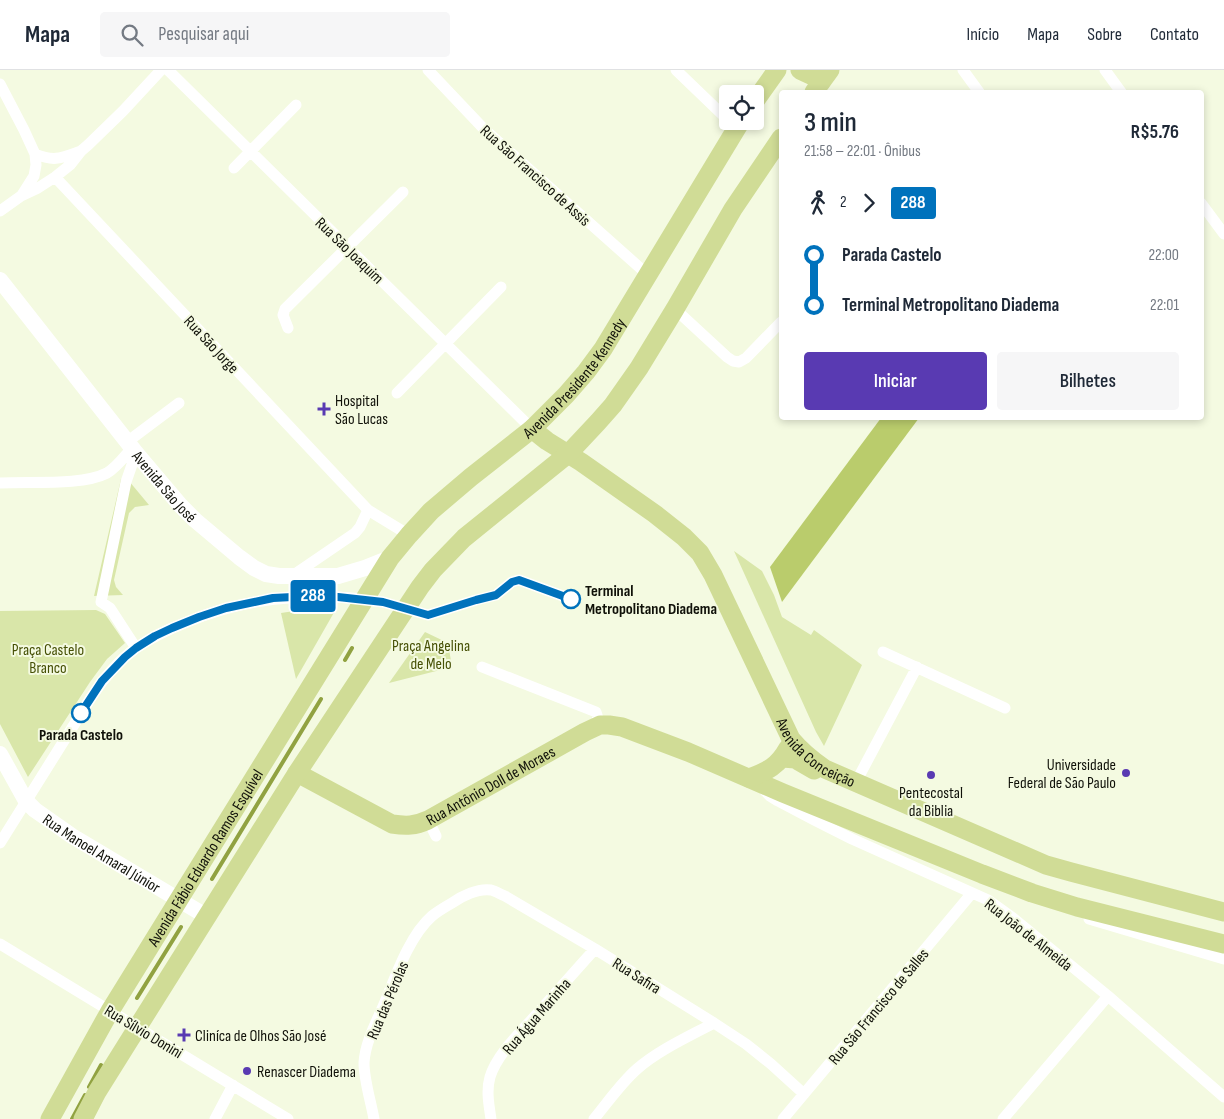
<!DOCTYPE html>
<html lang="pt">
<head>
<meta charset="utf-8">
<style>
	body { margin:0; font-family:"Sofia Sans Condensed",sans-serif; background:#f6f6f7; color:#1f2937; height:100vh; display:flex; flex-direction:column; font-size:19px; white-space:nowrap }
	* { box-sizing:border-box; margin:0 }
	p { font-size:16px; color:#747a83 }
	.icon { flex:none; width:28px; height:28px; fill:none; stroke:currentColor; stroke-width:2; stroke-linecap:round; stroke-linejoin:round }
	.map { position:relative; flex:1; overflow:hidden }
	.side { position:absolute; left:779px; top:20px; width:425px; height:330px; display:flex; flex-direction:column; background:#fff; border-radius:5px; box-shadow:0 2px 8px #0003 }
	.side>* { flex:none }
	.badge { padding:0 10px; border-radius:4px; font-size:18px; line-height:32px }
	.buttons { position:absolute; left:719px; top:15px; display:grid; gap:10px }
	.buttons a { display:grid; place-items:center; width:45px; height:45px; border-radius:5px; background:#fff; box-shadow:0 2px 8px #0003; font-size:25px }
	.map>.badge { position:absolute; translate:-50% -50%; box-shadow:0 0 0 2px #fff }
	.legs { display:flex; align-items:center; gap:8px; height:55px; padding:0 25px; font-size:16px }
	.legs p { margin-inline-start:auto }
	.headline { display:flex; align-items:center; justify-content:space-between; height:85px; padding:0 25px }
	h1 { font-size:28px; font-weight:600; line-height:38px }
	.action { display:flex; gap:10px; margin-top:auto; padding:10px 25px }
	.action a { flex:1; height:58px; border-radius:5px; background:#593ab2; color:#fff; font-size:20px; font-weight:600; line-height:58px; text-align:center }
	.action a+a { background:#f6f6f7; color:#1f2937 }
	ul { padding:0 25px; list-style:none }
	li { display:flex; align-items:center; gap:18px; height:50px; font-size:19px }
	li i { display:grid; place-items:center; width:8px; height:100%; margin:0 6px; background:currentColor }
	li i::after { content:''; width:12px; height:12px; margin:-6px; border:4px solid; border-radius:50%; background:#fff }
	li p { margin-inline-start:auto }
	li:first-child i { background:linear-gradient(#0000 50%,currentColor 0) }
	li:last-child i { background:linear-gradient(currentColor 50%,#0000 0) }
	header { display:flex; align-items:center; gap:30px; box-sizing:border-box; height:70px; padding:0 25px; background:#fff; border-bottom:1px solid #e0e1e3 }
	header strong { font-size:24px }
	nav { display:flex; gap:28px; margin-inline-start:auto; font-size:18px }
	.search { width:350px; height:45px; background:#f6f6f7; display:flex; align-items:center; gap:12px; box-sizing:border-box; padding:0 18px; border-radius:5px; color:#747a83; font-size:19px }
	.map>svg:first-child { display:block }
	.green { fill:#d9e6a9 }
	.forest { fill:#bacc6c }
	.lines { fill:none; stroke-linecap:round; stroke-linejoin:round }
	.stream { stroke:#91a241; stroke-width:4 }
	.street { stroke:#fff; stroke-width:11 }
	.secondary { stroke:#fff; stroke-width:16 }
	.primary { stroke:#d0dc96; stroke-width:19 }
	.line-1-casing { stroke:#fff; stroke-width:11 }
	.line-1 { stroke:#0072bc; stroke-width:8 }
	.poi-dot { fill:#593ab2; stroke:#f4fae1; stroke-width:2 }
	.stop-1-dot { fill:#fff; stroke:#0072bc; stroke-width:2.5 }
	.labels { text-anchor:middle; stroke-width:4; stroke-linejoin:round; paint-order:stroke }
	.street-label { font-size:16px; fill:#101109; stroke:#f4fae1 }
	.poi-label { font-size:16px; fill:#101109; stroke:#f4fae1; text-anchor:start }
	.stop-label { font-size:16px; font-weight:bold; fill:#101109; stroke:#f4fae1; text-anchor:start }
	.park-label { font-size:16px; fill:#465005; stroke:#f4fae1 }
</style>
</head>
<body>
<header>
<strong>Mapa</strong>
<div class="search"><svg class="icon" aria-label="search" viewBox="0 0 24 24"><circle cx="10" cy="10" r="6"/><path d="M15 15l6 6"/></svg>Pesquisar aqui</div>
<nav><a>Início</a><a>Mapa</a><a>Sobre</a><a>Contato</a></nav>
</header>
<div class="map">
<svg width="1224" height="1049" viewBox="0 0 1224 1049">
	<rect width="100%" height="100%" fill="#f4fae1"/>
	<!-- green -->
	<path class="green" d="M121,409L129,411L149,435L135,437L129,443L114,510L116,517L123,525L94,526Z
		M734,481L762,501L774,525L782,547L811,565L814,560L862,595L824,676L816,662Z
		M308,539H336L296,609L281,543Z
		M96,540L105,544L125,573L107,589L90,612L28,707L0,654V541Z
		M425,562L448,573L452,597L389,613Z"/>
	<!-- forest -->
	<path class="forest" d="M881,348H919L782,532L770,497Z"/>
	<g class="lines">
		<!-- stream -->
		<path class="stream" d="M345,590L352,578
			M212,809L321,629
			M137,928L181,857
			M89,1017L101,995
			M72,1049L85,1025"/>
		<!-- street -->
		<path class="street" d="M168,0L532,359
			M428,0L483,58L648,205
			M676,0L728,50
			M963,0L979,22
			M1105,0L1121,22
			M0,14L24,60L35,84L36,95L34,106L22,125
			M35,84C55,92 61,88 81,81
			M234,98L296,35
			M55,107L368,440L409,465
			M1201,133L1224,164
			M0,141L21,126L38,118L55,107L70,95L81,81L88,75L123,41L161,0
			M675,239L727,287L733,291L739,292L746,288L781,252
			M288,258L283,245L285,239L403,122
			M397,323L501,217
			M127,372L179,333
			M136,383L126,412L101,532L110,538L136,578
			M0,413C29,411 82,416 107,403C117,397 124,387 132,378
			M292,506L355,463L360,457L368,440
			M883,582L1005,638
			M482,597L596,642L600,655
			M856,712L917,597
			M765,721L770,726L778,731L814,750L852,769L988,830L1013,848L1108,926L1224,1027
			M428,750L436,766
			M0,773L92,626C104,608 118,591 136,578C152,567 169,559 187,552C245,528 302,523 364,529
			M1089,849L1224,889
			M0,874L288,1049
			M215,1049L233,1015
			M374,1049C371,1032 364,1010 364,993C365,972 377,951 385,932C396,905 410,865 432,846C438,841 445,837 452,833C462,826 478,818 491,820C495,821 500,824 505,826L595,879L714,953L746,974L771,994L804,1024
			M491,1049C489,1035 486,1021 490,1007C497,984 520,963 536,945C556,923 575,901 595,879
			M594,1049C608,1032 621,1013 637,999C659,980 688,967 714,953
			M783,1049L972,823
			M1003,1049L1108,926"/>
		<!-- secondary -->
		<g class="secondary">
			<path id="s1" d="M0,210L136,383L180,435L195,450L239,487L254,498L266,504L279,506H338L365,498L390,488"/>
			<path id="s2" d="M0,684L26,731L35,740L72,766L206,846"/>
		</g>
		<!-- primary -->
		<g class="primary">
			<path d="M800,0L813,6L821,12"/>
			<path d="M814,22L830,0"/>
			<path d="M755,31L777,0"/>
			<path id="s3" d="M532,359L547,371L581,392L655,444L684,467L700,483L713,505L791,669C801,681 812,690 825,699L1046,795L1071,802L1224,842"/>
			<path d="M783,688L795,689L814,700"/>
			<path id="s4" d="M297,703L392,754C406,756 415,756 428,750L585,662L600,655H609L622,657L688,682L783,723L982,804L1032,823L1077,837L1224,874"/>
			<path d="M749,708C768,701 778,696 788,678"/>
			<path id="s5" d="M50,1049L110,941L390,488L409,465L431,441L471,407L532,359L566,325L586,302L603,279L741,51"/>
			<path d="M83,1049L97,1022L127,974L297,703L420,517L433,500L464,468L568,384L598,352L613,335L639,298L675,239L733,139L781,68"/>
		</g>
	</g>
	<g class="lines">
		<defs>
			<path id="line-1" d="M81,643L102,611L125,587L136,578L155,566L172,558L199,547L226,538L273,528L312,526L338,527L383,532L428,545L476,530L496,525L512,512L519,510L571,529"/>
		</defs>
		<!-- line-1 casing -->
		<use href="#line-1" class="line-1-casing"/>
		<!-- line-1 -->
		<use href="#line-1" class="line-1"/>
	</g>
	<!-- markers -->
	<g class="poi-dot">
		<path d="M321.5 331.5h5v5h5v5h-5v5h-5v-5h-5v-5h5z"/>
		<circle cx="1126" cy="703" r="5"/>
		<circle cx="931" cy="705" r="5"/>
		<path d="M181.5 957.5h5v5h5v5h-5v5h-5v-5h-5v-5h5z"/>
		<circle cx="247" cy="1001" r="5"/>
	</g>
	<g class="stop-1-dot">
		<circle cx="571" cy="529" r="9"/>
		<circle cx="81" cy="643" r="9"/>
	</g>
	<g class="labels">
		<!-- street labels -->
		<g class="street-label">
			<text transform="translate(536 105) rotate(42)" y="6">Rua São Francisco de Assis</text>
			<text transform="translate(350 180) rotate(44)" y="6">Rua São Joaquim</text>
			<text transform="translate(212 274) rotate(47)" y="6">Rua São Jorge</text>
			<text dy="6" stroke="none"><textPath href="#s5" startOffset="915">Avenida Presidente Kennedy</textPath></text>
			<text dy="6" stroke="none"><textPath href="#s1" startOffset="264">Avenida São José</textPath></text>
			<text dy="6" stroke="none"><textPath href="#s3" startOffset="444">Avenida Conceição</textPath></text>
			<text dy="6" stroke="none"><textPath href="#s4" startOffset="216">Rua Antônio Doll de Moraes</textPath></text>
			<text dy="6" stroke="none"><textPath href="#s2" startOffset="146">Rua Manoel Amaral Júnior</textPath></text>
			<text dy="6" stroke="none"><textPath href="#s5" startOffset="304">Avenida Fábio Eduardo Ramos Esquível</textPath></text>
			<text transform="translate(1029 864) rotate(38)" y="6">Rua João de Almeida</text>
			<text transform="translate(637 905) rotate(32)" y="6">Rua Safira</text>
			<text transform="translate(387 930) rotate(-67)" y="6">Rua das Pérolas</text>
			<text transform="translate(878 936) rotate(-50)" y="6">Rua São Francisco de Salles</text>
			<text transform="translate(536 946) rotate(-49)" y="6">Rua Água Marinha</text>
			<text transform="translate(144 961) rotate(31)" y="6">Rua Sílvio Donini</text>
		</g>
		<!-- poi labels -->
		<g class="poi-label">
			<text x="335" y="336">Hospital<tspan x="335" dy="18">São Lucas</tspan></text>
			<text x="1116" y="700" text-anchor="end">Universidade<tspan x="1116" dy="18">Federal de São Paulo</tspan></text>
			<text x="931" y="728" text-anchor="middle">Pentecostal<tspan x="931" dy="18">da Biblia</tspan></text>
			<text x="195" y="971">Cliníca de Olhos São José</text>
			<text x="257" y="1007">Renascer Diadema</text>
		</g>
		<!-- stop labels -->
		<g class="stop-label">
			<text x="585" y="526">Terminal<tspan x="585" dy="18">Metropolitano Diadema</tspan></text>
			<text x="81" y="670" text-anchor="middle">Parada Castelo</text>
		</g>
		<!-- park labels -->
		<g class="park-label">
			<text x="431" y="581">Praça Angelina<tspan x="431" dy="18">de Melo</tspan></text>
			<text x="48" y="585">Praça Castelo<tspan x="48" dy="18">Branco</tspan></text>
		</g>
	</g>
</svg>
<div class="buttons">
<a><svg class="icon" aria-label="locate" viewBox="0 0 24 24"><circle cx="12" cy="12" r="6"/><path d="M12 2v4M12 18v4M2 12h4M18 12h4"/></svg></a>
</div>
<b class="badge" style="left:313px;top:526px;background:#0072bc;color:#fff">288</b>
<section class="side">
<div class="headline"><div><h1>3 min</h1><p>21:58 – 22:01 · Ônibus</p></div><b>R$5.76</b></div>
<div class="legs"><svg class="icon" aria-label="walk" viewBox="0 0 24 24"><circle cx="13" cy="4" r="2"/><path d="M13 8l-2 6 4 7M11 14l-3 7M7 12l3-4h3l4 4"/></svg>2<svg class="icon" aria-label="forward" viewBox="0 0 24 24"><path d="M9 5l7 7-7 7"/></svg><b class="badge" style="background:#0072bc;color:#fff">288</b></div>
<ul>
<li><i style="color:#0072bc"></i><b>Parada Castelo</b><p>22:00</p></li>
<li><i style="color:#0072bc"></i><b>Terminal Metropolitano Diadema</b><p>22:01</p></li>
</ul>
<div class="action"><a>Iniciar</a><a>Bilhetes</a></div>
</section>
</div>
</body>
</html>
